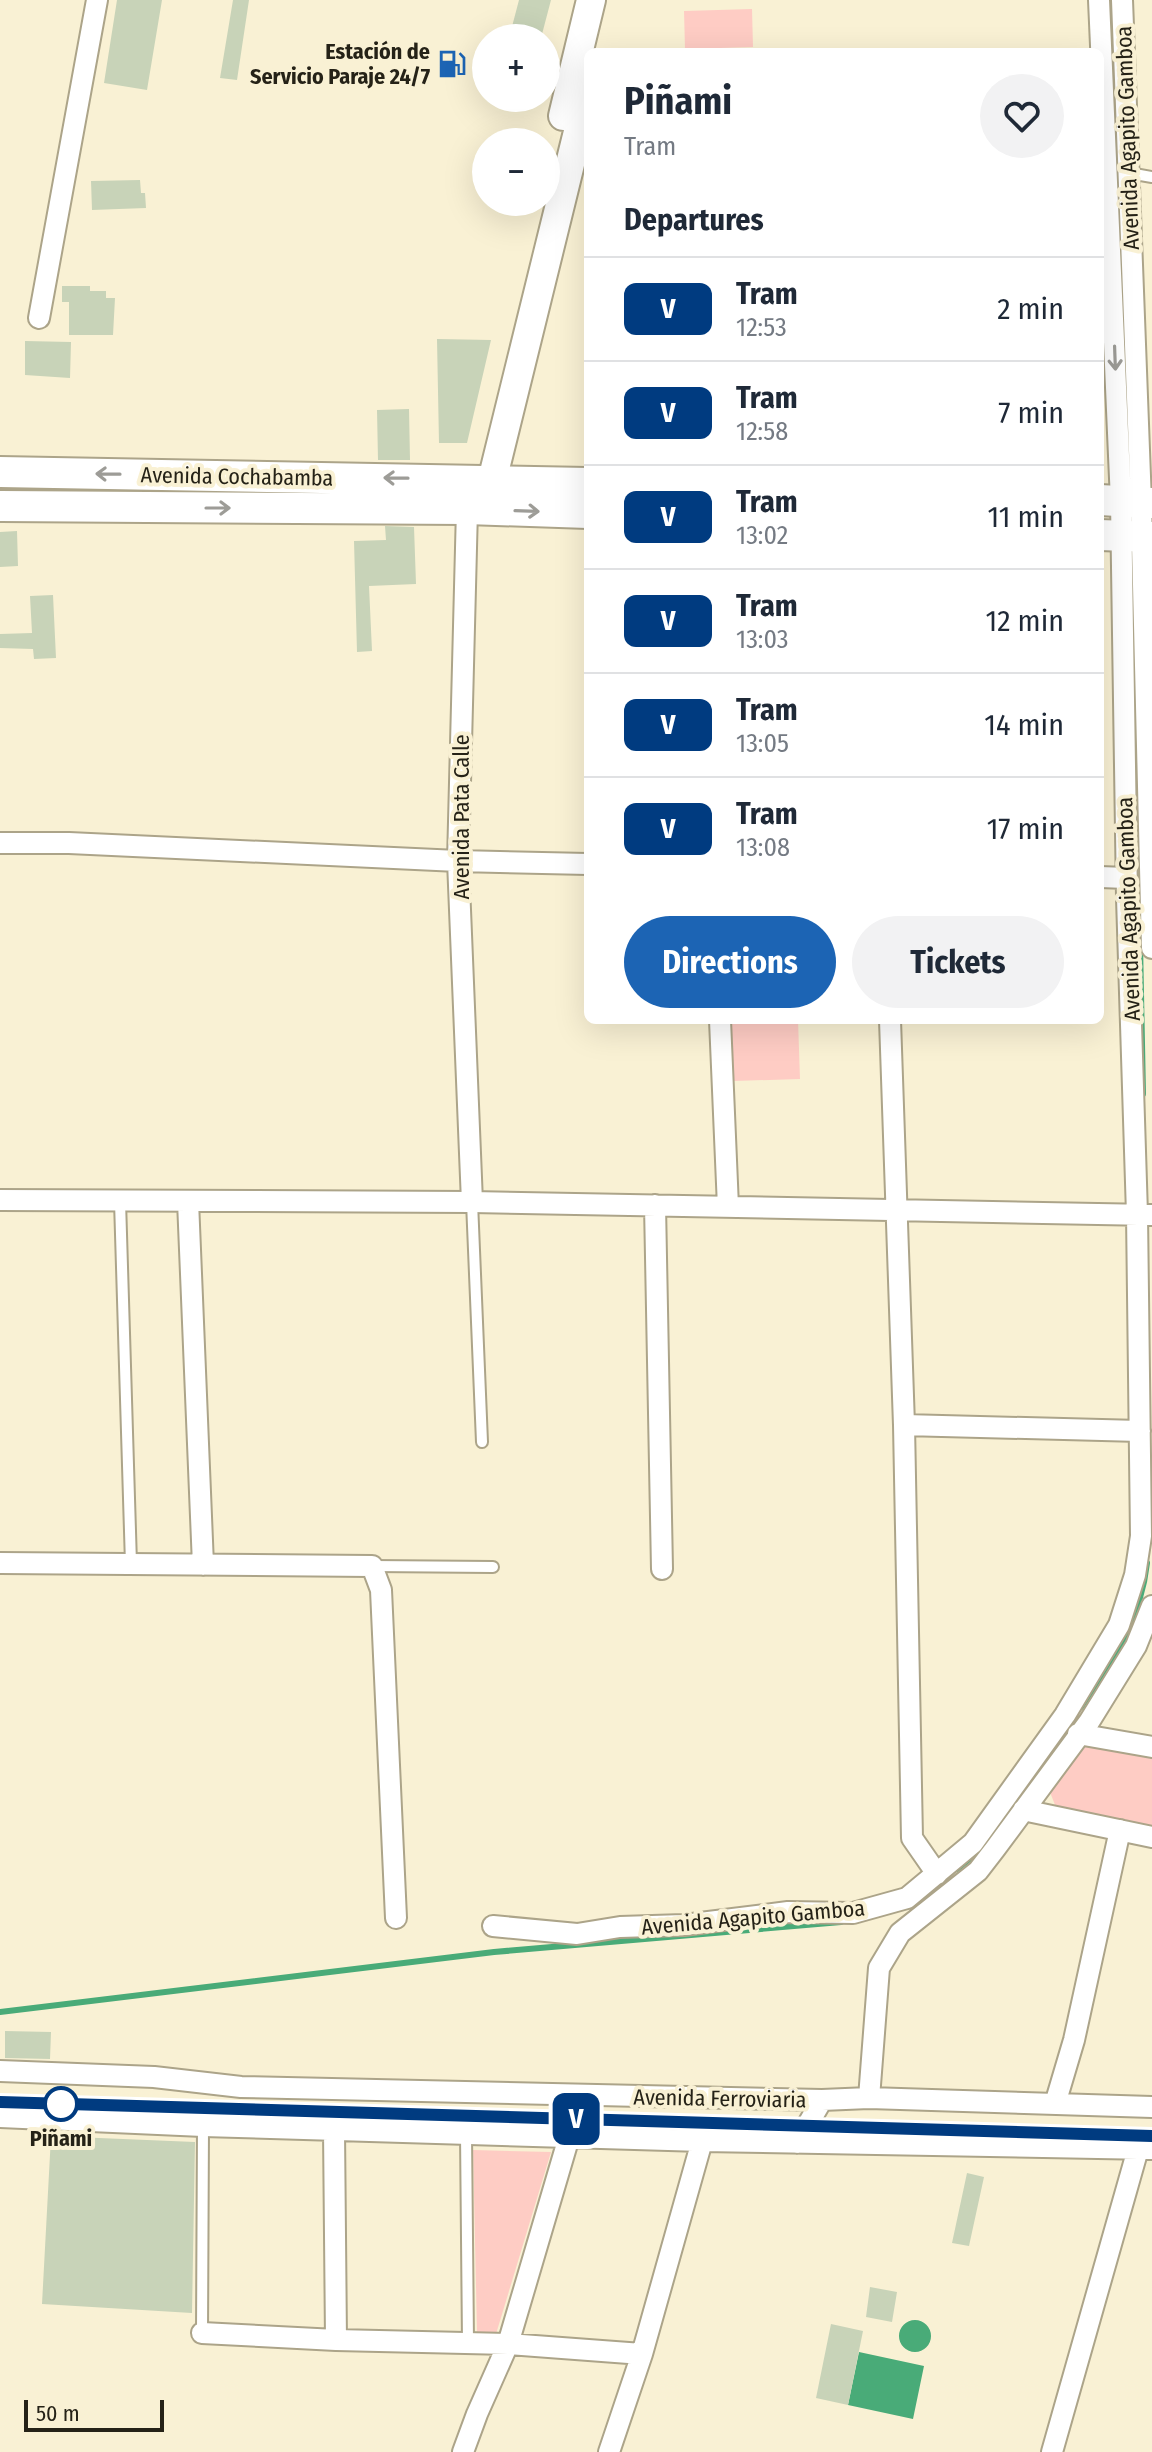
<!DOCTYPE html>
<html lang="en">
<head>
<meta charset="utf-8">
<style>
	body { margin:0; font-family:"Fira Sans Condensed",sans-serif; background:#f2f2f3; color:#1f2937; height:100vh; display:flex; flex-direction:column; font-size:30px; white-space:nowrap }
	* { box-sizing:border-box; margin:0 }
	p { font-size:26px; color:#747a83 }
	.icon { flex:none; width:44px; height:44px; fill:none; stroke:currentColor; stroke-width:2; stroke-linecap:round; stroke-linejoin:round }
	.map { position:relative; flex:1; overflow:hidden }
	.drawer { position:absolute; left:584px; top:48px; width:520px; height:976px; display:flex; flex-direction:column; background:#fff; border-radius:12px; box-shadow:0 8px 32px #0002 }
	.drawer>* { flex:none }
	.badge { padding:0 16px; border-radius:12px; font-size:28px; line-height:52px }
	.fabs { position:absolute; left:472px; top:24px; display:grid; gap:16px }
	.fabs a { display:grid; place-items:center; width:88px; height:88px; border-radius:50%; background:#fff; box-shadow:0 8px 32px #0002; font-size:40px }
	.scale { position:absolute; left:24px; bottom:20px; width:140px; box-sizing:border-box; padding-left:8px; border:4px solid #252217; border-top:0; font-size:22px; line-height:28px; white-space:nowrap; color:#252217; -webkit-text-stroke:6px #f9f1d4; paint-order:stroke }
	.map>.badge { position:absolute; translate:-50% -50%; box-shadow:0 0 0 4px #fff }
	h2 { padding:0 40px; font-size:30px; line-height:72px }
	.round { display:grid; place-items:center; flex:none; width:84px; height:84px; border-radius:42px; background:#f2f2f3 }
	.overview { display:flex; align-items:center; justify-content:space-between; height:136px; padding:0 40px }
	h1 { font-size:38px; font-weight:700; line-height:60px }
	.button { display:flex; gap:16px; margin-top:auto; padding:16px 40px }
	.button a { flex:1; height:92px; border-radius:48px; background:#1c64b4; color:#fff; font-size:32px; font-weight:700; line-height:92px; text-align:center }
	.button a+a { background:#f2f2f3; color:#1f2937 }
	ul { padding:0; list-style:none }
	li { display:flex; align-items:center; gap:24px; height:104px; padding:0 40px; border-top:2px solid #e0e1e3 }
	li div { flex:1 }
	li b { display:block; font-size:30px }
	li em { font-style:normal }
	li .badge { min-width:88px; font-weight:700; text-align:center }
	.map>svg:first-child { display:block }
	.green { fill:#feccc4 }
	.water { fill:#49ab78 }
	.lines { fill:none; stroke-linecap:round; stroke-linejoin:round }
	.stream { stroke:#49ab78; stroke-width:6 }
	.building { fill:#c8d3b8 }
	.lane-casing { stroke:#aca489; stroke-width:14 }
	.street-casing { stroke:#aca489; stroke-width:24 }
	.secondary-casing { stroke:#aca489; stroke-width:32 }
	.primary-casing { stroke:#aca489; stroke-width:34 }
	.lane { stroke:#fff; stroke-width:10 }
	.street { stroke:#fff; stroke-width:20 }
	.secondary { stroke:#fff; stroke-width:28 }
	.primary { stroke:#fff; stroke-width:30 }
	.tram { stroke:#504c3d; stroke-width:2 }
	.oneway { stroke:#9d9c97 }
	.line-casing { stroke:#fff; stroke-width:18 }
	.line { stroke:#003b80; stroke-width:12 }
	.stop-dot { fill:#fff; stroke:#003b80; stroke-width:4 }
	.labels { text-anchor:middle; stroke-width:8; stroke-linejoin:round; paint-order:stroke }
	.poi-label { font-size:22px; font-weight:bold; fill:#252217; stroke:#f9f1d4; text-anchor:end }
	.street-label { font-size:22px; fill:#252217; stroke:#f9f1d4 }
	.stop-label { font-size:22px; font-weight:bold; fill:#252217; stroke:#f9f1d4 }
</style>
</head>
<body>
<div class="map">
<svg width="1152" height="2452" viewBox="0 0 1152 2452">
	<rect width="100%" height="100%" fill="#f9f1d4"/>
	<!-- green -->
	<path class="green" d="M752,9L753,47L685,49L684,11Z
		M730,1020H798L800,1079L733,1081Z
		M1083,1746L1152,1758V1832L1066,1813L1055,1805L1050,1792Z
		M473,2150L551,2152L496,2334L477,2332Z"/>
	<!-- water -->
	<path class="water" d="M899 2336a16 16 0 1 1 32 0a16 16 0 1 1-32 0Z
		M859,2352L924,2366L913,2419L848,2405Z"/>
	<g class="lines">
		<!-- stream -->
		<path class="stream" d="M1134,638L1143,1094
			M1150,1540V1471
			M1081,1707C1112,1661 1141,1620 1147,1563
			M957,1869L972,1857L978,1849
			M0,2012L494,1952L841,1922"/>
	</g>
	<!-- building -->
	<path class="building" d="M117,0H162L147,90L104,83Z
		M233,0H249L237,80L220,78Z
		M519,0H551L541,38H509Z
		M140,180L141,193H145L146,208L92,210L91,181Z
		M62,286H90V291H106V298H115L113,335H69V302H62Z
		M437,339L491,340L467,443H439Z
		M25,341L71,342L70,378L25,375Z
		M409,409L410,460H378L377,410Z
		M385,526L414,527L416,584L369,586L372,651L357,652L354,541L386,540Z
		M17,531L18,566L0,567V532Z
		M53,595L56,658L34,659L33,649L0,648V634L32,633L30,596Z
		M5,2031L51,2032L50,2059L5,2058Z
		M51,2136L195,2142L192,2313L42,2304Z
		M967,2173L984,2177L969,2246L952,2243Z
		M870,2287L897,2292L892,2322L866,2317Z
		M831,2324L863,2331L848,2405L816,2398Z"/>
	<g class="lines">
		<defs>
			<path id="lane" d="M1129,173L1152,177
				M120,1201L131,1564
				M472,1202L482,1442
				M372,1566L493,1567
				M466,2134L468,2342
				M202,2333L203,2126"/>
			<path id="street" d="M1122,0L1141,503L1152,948
				M39,318L97,0
				M467,509L458,861L472,1202
				M0,843H69L458,861L588,864
				M1100,877L1126,878
				M720,1020L728,1207
				M890,1020L904,1425L912,1838L937,1874
				M0,1200L472,1202L1152,1215
				M188,1201L203,1565
				M655,1205L662,1569
				M904,1425L1140,1431
				M0,1563L372,1566L381,1590L396,1918
				M1078,1734L1152,1747
				M1023,1810L1152,1837
				M493,1926L577,1934L620,1927L684,1925L788,1912L853,1913L907,1898L973,1843L1065,1715L1119,1625L1135,1575L1141,1536L1137,1214L1127,898L1121,501L1099,0
				M0,2071L154,2077L241,2087L822,2100L869,2098L1152,2107
				M869,2098L879,1968L900,1933L978,1871L995,1849L1089,1722L1136,1646L1152,1606
				M1055,2104L1074,2040L1120,1830
				M0,2117L203,2126L702,2141L1152,2149
				M334,2130L336,2340
				M797,2143L822,2100
				M202,2333L336,2340L508,2344L642,2354
				M463,2452L477,2414L508,2344L569,2137
				M609,2452L642,2354L702,2141
				M1052,2452L1138,2149"/>
			<path id="secondary" d="M563,116L591,0
				M487,501L588,91"/>
			<path id="primary" d="M0,472L588,483
				M1100,500L1152,503
				M0,506L467,509L588,513
				M1100,535L1152,537"/>
		</defs>
		<!-- lane casing -->
		<use href="#lane" class="lane-casing"/>
		<!-- street casing -->
		<use href="#street" class="street-casing"/>
		<!-- secondary casing -->
		<use href="#secondary" class="secondary-casing"/>
		<!-- primary casing -->
		<use href="#primary" class="primary-casing"/>
		<!-- lane -->
		<use href="#lane" class="lane"/>
		<!-- street -->
		<use href="#street" class="street"/>
		<!-- secondary -->
		<use href="#secondary" class="secondary"/>
		<!-- primary -->
		<use href="#primary" class="primary"/>
		<!-- tram -->
		<path class="tram" d="M0,2102L1152,2136"/>
	</g>
	<!-- one-way arrows -->
	<defs><path id="oneway-shaft" d="M-6 0H5M1.5-3L5.5 0L1.5 3" fill="none" stroke-width="1.6" stroke-linecap="round" stroke-linejoin="round" transform="scale(2)"/></defs>
	<g class="oneway">
		<use href="#oneway-shaft" transform="translate(1115 358) rotate(88)"/>
		<use href="#oneway-shaft" transform="translate(108 474) rotate(-179)"/>
		<use href="#oneway-shaft" transform="translate(396 478) rotate(-179)"/>
		<use href="#oneway-shaft" transform="translate(218 508)"/>
		<use href="#oneway-shaft" transform="translate(527 511) rotate(2)"/>
	</g>
	<g class="lines">
		<defs>
			<path id="line" d="M0,2102L1152,2136"/>
		</defs>
		<!-- line casing -->
		<use href="#line" class="line-casing"/>
		<!-- line -->
		<use href="#line" class="line"/>
	</g>
	<!-- icons -->
	<defs>
		<symbol id="fuel-bare" viewBox="-9 -9 18 18"><path d="M-5.5-6h7V0h2V4h1.3V-2.5L3-4.5l.8-.8L6-3V5H2.5V1h-1V6h-7ZM-4.2-4.7v3.2H.2V-4.7Z" fill="#1c64b4" stroke="#f9f1d4" stroke-width="2.5" paint-order="stroke"/></symbol>
	</defs>
	<g fill-rule="evenodd">
		<use href="#fuel-bare" x="432" y="44" width="40" height="40"/>
	</g>
	<!-- markers -->
	<circle class="stop-dot" cx="61" cy="2104" r="16"/>
	<g class="labels">
		<!-- poi labels -->
		<g class="poi-label">
			<text x="430" y="59">Estación de<tspan x="430" dy="25">Servicio Paraje 24/7</tspan></text>
		</g>
		<!-- street labels -->
		<g class="street-label">
			<text transform="translate(1127 138) rotate(-92)" y="8">Avenida Agapito Gamboa</text>
			<text transform="translate(237 476) rotate(1)" y="8">Avenida Cochabamba</text>
			<text transform="translate(461 817) rotate(-90)" y="8">Avenida Pata Calle</text>
			<text transform="translate(1128 909) rotate(-92)" y="8">Avenida Agapito Gamboa</text>
			<text transform="translate(753 1917) rotate(-5)" y="8">Avenida Agapito Gamboa</text>
			<text transform="translate(720 2098) rotate(1)" y="8">Avenida Ferroviaria</text>
		</g>
		<!-- stop labels -->
		<g class="stop-label">
			<text x="61" y="2146">Piñami</text>
		</g>
	</g>
</svg>
<div class="fabs">
<a>+</a>
<a>−</a>
</div>
<div class="scale">50 m</div>
<b class="badge" style="left:576px;top:2119px;background:#003b80;color:#fff">V</b>
<section class="drawer">
<div class="overview"><div><h1>Piñami</h1><p>Tram</p></div><a class="round"><svg class="icon" aria-label="heart" viewBox="0 0 24 24"><path d="M12 20l-8-8c-3-5 5-10 8-4 3-6 11-1 8 4z"/></svg></a></div>
<h2>Departures</h2>
<ul>
<li><span class="badge" style="background:#003b80;color:#fff">V</span><div><b>Tram</b><p>12:53</p></div><em>2 min</em></li>
<li><span class="badge" style="background:#003b80;color:#fff">V</span><div><b>Tram</b><p>12:58</p></div><em>7 min</em></li>
<li><span class="badge" style="background:#003b80;color:#fff">V</span><div><b>Tram</b><p>13:02</p></div><em>11 min</em></li>
<li><span class="badge" style="background:#003b80;color:#fff">V</span><div><b>Tram</b><p>13:03</p></div><em>12 min</em></li>
<li><span class="badge" style="background:#003b80;color:#fff">V</span><div><b>Tram</b><p>13:05</p></div><em>14 min</em></li>
<li><span class="badge" style="background:#003b80;color:#fff">V</span><div><b>Tram</b><p>13:08</p></div><em>17 min</em></li>
</ul>
<div class="button"><a>Directions</a><a>Tickets</a></div>
</section>
</div>
</body>
</html>
